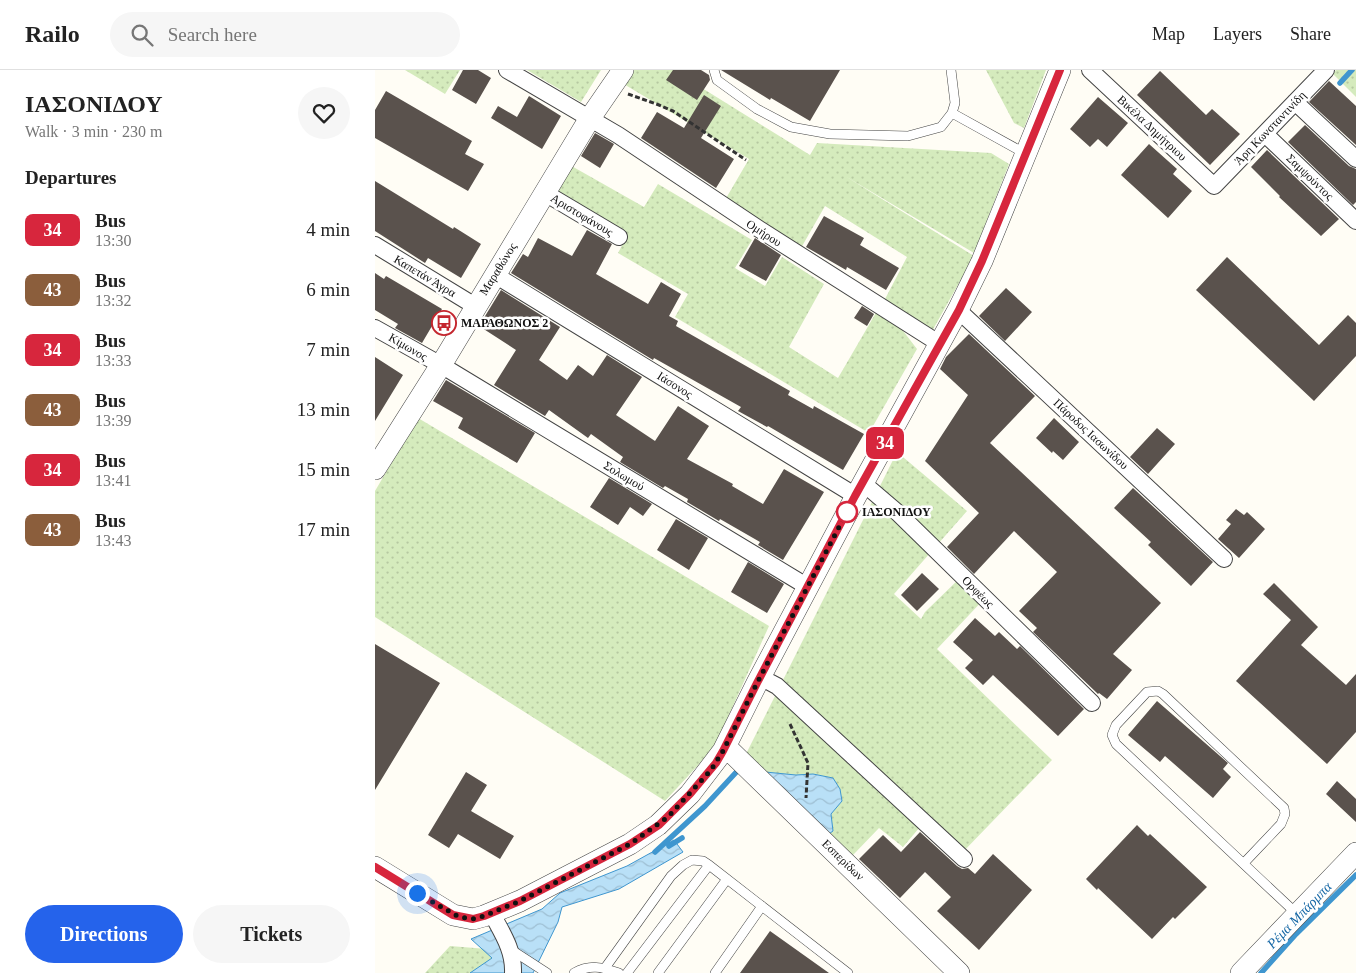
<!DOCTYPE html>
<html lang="en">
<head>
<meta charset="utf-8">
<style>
	body { margin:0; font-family:Georgia,serif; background:#f6f6f6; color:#222; height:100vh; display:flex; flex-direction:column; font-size:19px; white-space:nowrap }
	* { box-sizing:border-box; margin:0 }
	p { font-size:16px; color:#767676 }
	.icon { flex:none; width:28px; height:28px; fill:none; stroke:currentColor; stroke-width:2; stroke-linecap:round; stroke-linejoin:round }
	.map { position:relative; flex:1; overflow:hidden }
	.sheet { display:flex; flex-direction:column; background:#fff; width:375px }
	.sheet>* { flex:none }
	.badge { padding:0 10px; border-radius:8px; font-size:18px; line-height:32px }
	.you { position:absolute; width:25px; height:25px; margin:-12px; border:4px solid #fff; border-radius:50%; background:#1a73e8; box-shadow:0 0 0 8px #1a73e833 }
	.map>.badge { position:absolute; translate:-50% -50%; box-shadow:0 0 0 2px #fff }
	h2 { padding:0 25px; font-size:19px; line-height:45px }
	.round { display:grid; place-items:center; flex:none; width:52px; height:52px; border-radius:26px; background:#f6f6f6 }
	.head { display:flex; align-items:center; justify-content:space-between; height:85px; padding:0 25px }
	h1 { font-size:24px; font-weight:700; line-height:38px }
	.cta { display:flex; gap:10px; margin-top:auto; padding:10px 25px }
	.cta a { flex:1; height:58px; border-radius:30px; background:#2563eb; color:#fff; font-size:20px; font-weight:700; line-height:58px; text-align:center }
	.cta a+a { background:#f6f6f6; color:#222 }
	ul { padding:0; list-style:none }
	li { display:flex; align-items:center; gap:15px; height:60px; padding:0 25px }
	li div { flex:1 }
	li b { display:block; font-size:19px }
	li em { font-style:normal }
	li .badge { min-width:55px; font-weight:700; text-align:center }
	header { display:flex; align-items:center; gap:30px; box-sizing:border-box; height:70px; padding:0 25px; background:#fff; border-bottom:1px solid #e0e0e0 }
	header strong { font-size:24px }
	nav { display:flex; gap:28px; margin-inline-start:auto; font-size:18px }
	.search { width:350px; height:45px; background:#f6f6f6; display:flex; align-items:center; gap:12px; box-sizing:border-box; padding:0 18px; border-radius:28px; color:#767676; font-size:19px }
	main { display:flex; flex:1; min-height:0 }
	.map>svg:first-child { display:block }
	.grass { fill:url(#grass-dots) }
	.water { fill:url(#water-waves); stroke:#3f96cf }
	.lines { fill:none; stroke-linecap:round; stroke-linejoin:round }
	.stream { stroke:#3f96cf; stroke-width:5.5 }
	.building { fill:#5a524d }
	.service-casing { stroke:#444; stroke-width:10 }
	.minor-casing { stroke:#444; stroke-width:18 }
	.tertiary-casing { stroke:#444; stroke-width:22 }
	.path { stroke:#333; stroke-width:3; stroke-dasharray:5 2.5; stroke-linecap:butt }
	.service { stroke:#fff; stroke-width:9 }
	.minor { stroke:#fff; stroke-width:16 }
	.tertiary { stroke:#fff; stroke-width:21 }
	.line-casing { stroke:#fff; stroke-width:11 }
	.line { stroke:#d7263d; stroke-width:8 }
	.walk { stroke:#111; stroke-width:5; stroke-dasharray:0 9 }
	.stop-dot { fill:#fff; stroke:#d7263d; stroke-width:2.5 }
	.labels { text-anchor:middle; stroke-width:5; stroke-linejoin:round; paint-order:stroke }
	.street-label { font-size:12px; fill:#111; stroke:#fff }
	.poi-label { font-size:12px; font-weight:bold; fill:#111; stroke:#fff; text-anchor:start }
	.stop-label { font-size:12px; font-weight:bold; fill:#111; stroke:#fff; text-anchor:start }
	.water-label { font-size:14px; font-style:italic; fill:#1768a6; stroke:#fff }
</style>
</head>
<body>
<header>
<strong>Railo</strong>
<div class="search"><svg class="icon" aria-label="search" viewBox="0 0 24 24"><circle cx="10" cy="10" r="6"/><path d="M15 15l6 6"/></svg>Search here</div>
<nav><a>Map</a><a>Layers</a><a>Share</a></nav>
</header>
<main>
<section class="sheet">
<div class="head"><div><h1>ΙΑΣΟΝΙΔΟΥ</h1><p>Walk · 3 min · 230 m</p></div><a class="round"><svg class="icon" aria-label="heart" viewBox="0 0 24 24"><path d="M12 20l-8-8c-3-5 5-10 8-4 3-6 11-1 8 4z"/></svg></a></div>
<h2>Departures</h2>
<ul>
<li><span class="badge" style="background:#d7263d;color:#fff">34</span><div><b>Bus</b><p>13:30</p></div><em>4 min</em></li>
<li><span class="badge" style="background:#8b5e3c;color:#fff">43</span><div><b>Bus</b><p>13:32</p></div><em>6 min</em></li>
<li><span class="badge" style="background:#d7263d;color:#fff">34</span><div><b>Bus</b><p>13:33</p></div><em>7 min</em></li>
<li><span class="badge" style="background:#8b5e3c;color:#fff">43</span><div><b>Bus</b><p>13:39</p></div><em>13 min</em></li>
<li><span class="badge" style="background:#d7263d;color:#fff">34</span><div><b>Bus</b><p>13:41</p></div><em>15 min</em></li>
<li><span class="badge" style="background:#8b5e3c;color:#fff">43</span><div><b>Bus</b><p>13:43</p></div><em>17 min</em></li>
</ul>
<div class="cta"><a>Directions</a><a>Tickets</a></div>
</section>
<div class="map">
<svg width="981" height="903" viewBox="0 0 981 903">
	<defs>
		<pattern id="grass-dots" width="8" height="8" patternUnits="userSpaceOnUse" patternTransform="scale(1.25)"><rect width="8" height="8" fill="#d5ebbd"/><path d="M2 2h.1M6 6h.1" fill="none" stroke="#b6c8a1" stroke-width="1.8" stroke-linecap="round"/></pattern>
		<pattern id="water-waves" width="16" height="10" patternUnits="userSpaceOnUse" patternTransform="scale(1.25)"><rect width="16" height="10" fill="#b9e0f7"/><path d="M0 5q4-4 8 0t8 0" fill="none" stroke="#9ebfd3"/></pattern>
	</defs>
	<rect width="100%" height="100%" fill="#fffdf5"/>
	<!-- grass -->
	<path class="grass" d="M30,0H85L70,24Z
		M152,0H226L206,32Z
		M248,0H298L435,85L442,73L616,83L634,94L599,183L470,106L599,186L556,263L509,231L532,187L450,136L426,178L350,130L374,89L242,10Z
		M611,0H671L649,58L639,53Z
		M961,0H981V27L958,4Z
		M193,94L269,137L283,114L377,170L360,198L390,216L407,187L449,214L414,277L463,308L502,241L522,253L542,279L494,363L300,247L313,224L243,183L251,168L177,121Z
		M43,348L394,556L339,678L290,731L0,547V421Z
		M522,382L592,441L519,524L546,549L550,542L587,506L610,528L562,579L677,690L585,785L550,751L528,777L504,758L478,785L371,684Z
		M75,876L112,879L121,890L107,903H50Z"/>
	<!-- water -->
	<path class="water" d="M380,701L421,705L438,704L458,708L465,719L467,731L456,744L458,761L441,773Z
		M299,770L308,782L244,819L187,837L183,852L158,903H95L117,888L96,869L167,839L185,823L252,796Z"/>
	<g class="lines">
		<!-- stream -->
		<path class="stream" d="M965,13L977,0
			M294,776L307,768
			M280,782L330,736L366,697
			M886,903L921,864L981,805"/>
	</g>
	<!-- building -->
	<path class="building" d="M88,0H103L116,8L101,34L77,20Z
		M298,0H326L334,5L335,10L322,30L291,10Z
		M346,0H465L435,51L396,28L395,30Z
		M785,1L831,45L837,39L865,64L835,95L762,25Z
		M954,11L981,36V75L934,32Z
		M11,21L97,71L90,84L109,94L93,121L0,68V40Z
		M329,25L346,36L326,68L359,89L341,118L266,68L282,42L309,58Z
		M154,26L186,46L167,79L116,48L123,36L142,47Z
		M723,27L753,53L732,77L723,69L715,77L695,59Z
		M930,55L974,96L981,99V132L978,135L913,72Z
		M220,63L239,74L225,98L206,86Z
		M774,74L802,99L798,104L817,121L793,148L746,105Z
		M892,80L964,149L946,166L904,127L905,126L876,97Z
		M0,111L78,159L79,157L106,174L86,208L53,188L50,193L0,161Z
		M449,146L489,168L485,175L524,198L511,220L472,197L471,200L431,177Z
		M212,160L237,174L221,204L273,234L286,212L306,224L294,246L303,251L301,256L415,321L413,325L438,339L439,336L489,364L468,400L393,356L392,357L363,341L366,337L279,288L278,290L136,203L148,184L153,187L163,168L197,186Z
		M380,168L406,185L391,211L364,196Z
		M852,187L944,275L973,245L981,253V286L939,331L821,220Z
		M0,203L9,209L11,206L67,239L47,273L20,258L23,254L0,240Z
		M631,218L657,242L630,271L604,246Z
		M126,220L185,257L164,290L192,310L203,295L218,306L232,285L267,307L241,345L280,371L303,336L334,356L312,389L358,414L357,416L388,434L409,399L449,422L408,490L383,475L385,472L345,449L344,451L312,432L313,429L290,416L288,418L245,392L248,387L216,364L213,368L174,340L170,346L119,315L141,280L104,256Z
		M487,236L499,244L492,256L479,248Z
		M594,264L660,326L615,373L786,533L738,584L757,600L732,629L724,623L723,624L658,562L662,558L644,541L682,502L639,461L599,504L572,477L604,443L550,391L593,325L565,299L571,287Z
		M0,287L28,305L0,351Z
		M71,310L160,363L142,393L83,358L88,348L58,331Z
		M679,348L704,372L688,390L678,381L677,383L661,368Z
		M782,358L800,374L773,404L755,387Z
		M234,408L277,434L268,446L255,437L243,455L215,437Z
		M758,418L838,492L816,516L773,475L776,472L739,438Z
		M861,439L869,445L872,442L890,459L864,488L843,469L856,454L851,450Z
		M301,449L333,468L314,500L282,480Z
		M373,492L409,514L392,543L356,522Z
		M547,503L564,519L542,541L526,525Z
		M899,513L943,557L926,575L971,615L981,604V662L952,694L861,611L916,550L888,524Z
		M600,548L620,566L624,562L642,579L645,576L709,639L683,666L618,605L608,615L590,598L598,590L578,572Z
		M0,574L65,613L0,720Z
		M782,631L853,693L848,699L856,707L838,728L790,686L785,692L753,665Z
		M91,702L112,715L96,741L139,766L125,789L83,764L74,778L53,765Z
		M962,711L981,729V752L951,724Z
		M762,755L773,766L775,764L832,817L800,849L798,847L777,869L723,818L722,820L711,809Z
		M545,762L582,796L587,799L593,798L600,804L618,784L657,820L604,880L562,841L576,827L550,802L525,828L484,789L508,765L526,782Z
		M395,861L454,903H365Z"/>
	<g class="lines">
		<defs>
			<path id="service" d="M339,0L342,10L382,39L416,57L455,64L533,66L566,57L577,43L580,33L576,0
				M577,43L651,84
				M869,793L906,754L910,744L909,738L788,624L783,621L772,622L741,655L737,665L741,674L922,844
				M135,879L172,903
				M230,898L296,806L308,795L317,790L328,791L334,795L473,903
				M199,903C215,894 227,897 244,903
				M252,903L334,795
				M283,903L352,809
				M340,903L387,836"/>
			<path id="minor" d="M132,0L243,65L384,159L565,274
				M715,0L839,116L951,0
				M920,32L981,89
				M890,64L981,151
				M170,123L244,167
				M0,175L100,236
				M120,205L481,426
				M583,240L849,489
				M0,258L66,295L433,517
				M488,413L522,442L717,633
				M385,607L402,616L589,789
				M117,844C127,863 139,880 138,903"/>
			<path id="tertiary" d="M0,399L66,295L215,48L248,0
				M351,677L584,903
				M0,797L78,845L98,849L109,846L145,831L255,774L283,755L315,724L348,681L382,613L481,426L583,240L607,191L685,0
				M866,903L981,783"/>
		</defs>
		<!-- service casing -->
		<use href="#service" class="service-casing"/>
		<!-- minor casing -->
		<use href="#minor" class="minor-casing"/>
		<!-- tertiary casing -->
		<use href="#tertiary" class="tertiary-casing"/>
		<!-- path -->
		<path class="path" d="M253,24L284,35L298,41L371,90
			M415,654L433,693L431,728"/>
		<!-- service -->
		<use href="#service" class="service"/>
		<!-- minor -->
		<use href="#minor" class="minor"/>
		<!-- tertiary -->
		<use href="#tertiary" class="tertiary"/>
	</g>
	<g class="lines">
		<defs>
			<path id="line" d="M0,797L78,845L98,849L109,846L145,831L255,774L284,755L315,724L341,693L348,681L382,613L480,426L584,240L607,191L685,0"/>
		</defs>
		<!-- line casing -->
		<use href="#line" class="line-casing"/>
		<!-- line -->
		<use href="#line" class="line"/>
		<!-- walk -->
		<path class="walk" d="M42,823L84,847L98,849L109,846L145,831L255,774L293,747L336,700L348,681L382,613L472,442"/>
	</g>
	<!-- icons -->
	<defs>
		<symbol id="bus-ring" viewBox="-11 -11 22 22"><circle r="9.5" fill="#fff" stroke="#c4262e" stroke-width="1.5"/><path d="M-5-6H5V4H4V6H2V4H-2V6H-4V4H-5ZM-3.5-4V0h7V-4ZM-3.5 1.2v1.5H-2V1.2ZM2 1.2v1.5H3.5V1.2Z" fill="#c4262e"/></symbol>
	</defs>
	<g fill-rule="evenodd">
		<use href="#bus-ring" x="55" y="239" width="28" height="28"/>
	</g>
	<!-- markers -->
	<circle class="stop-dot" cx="472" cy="442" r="10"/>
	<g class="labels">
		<!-- street labels -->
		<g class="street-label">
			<text transform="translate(777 58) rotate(43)" y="4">Βικέλα Δημήτριου</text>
			<text transform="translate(895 58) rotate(-46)" y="4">Άρη Κωνσταντινίδη</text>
			<text transform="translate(935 107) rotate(44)" y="4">Σαμψούντος</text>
			<text transform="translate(207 145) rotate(31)" y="4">Αριστοφάνους</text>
			<text transform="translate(389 163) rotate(33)" y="4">Ομήρου</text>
			<text transform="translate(123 199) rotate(-58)" y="4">Μαραθώνος</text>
			<text transform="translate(50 206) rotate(31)" y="4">Καπετάν Άγρα</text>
			<text transform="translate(33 277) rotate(30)" y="4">Κίμωνος</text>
			<text transform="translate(300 315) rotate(32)" y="4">Ιάσονος</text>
			<text transform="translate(716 364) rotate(43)" y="4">Πάροδος Ιασωνίδου</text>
			<text transform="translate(249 406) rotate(31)" y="4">Σολωμού</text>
			<text transform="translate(603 522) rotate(45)" y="4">Ορφέως</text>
			<text transform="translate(468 790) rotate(44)" y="4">Εσπερίδων</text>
		</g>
		<!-- poi labels -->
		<g class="poi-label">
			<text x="86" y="257">ΜΑΡΑΘΩΝΟΣ 2</text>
		</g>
		<!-- stop labels -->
		<g class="stop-label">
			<text x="487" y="446">ΙΑΣΟΝΙΔΟΥ</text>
		</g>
		<!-- water labels -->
		<g class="water-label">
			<text transform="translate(924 845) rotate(-46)" y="5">Ρέμα Μπάρμπα</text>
		</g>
	</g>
</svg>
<div class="you" style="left:42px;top:823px"></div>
<b class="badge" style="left:510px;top:373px;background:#d7263d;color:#fff">34</b>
</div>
</main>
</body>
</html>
